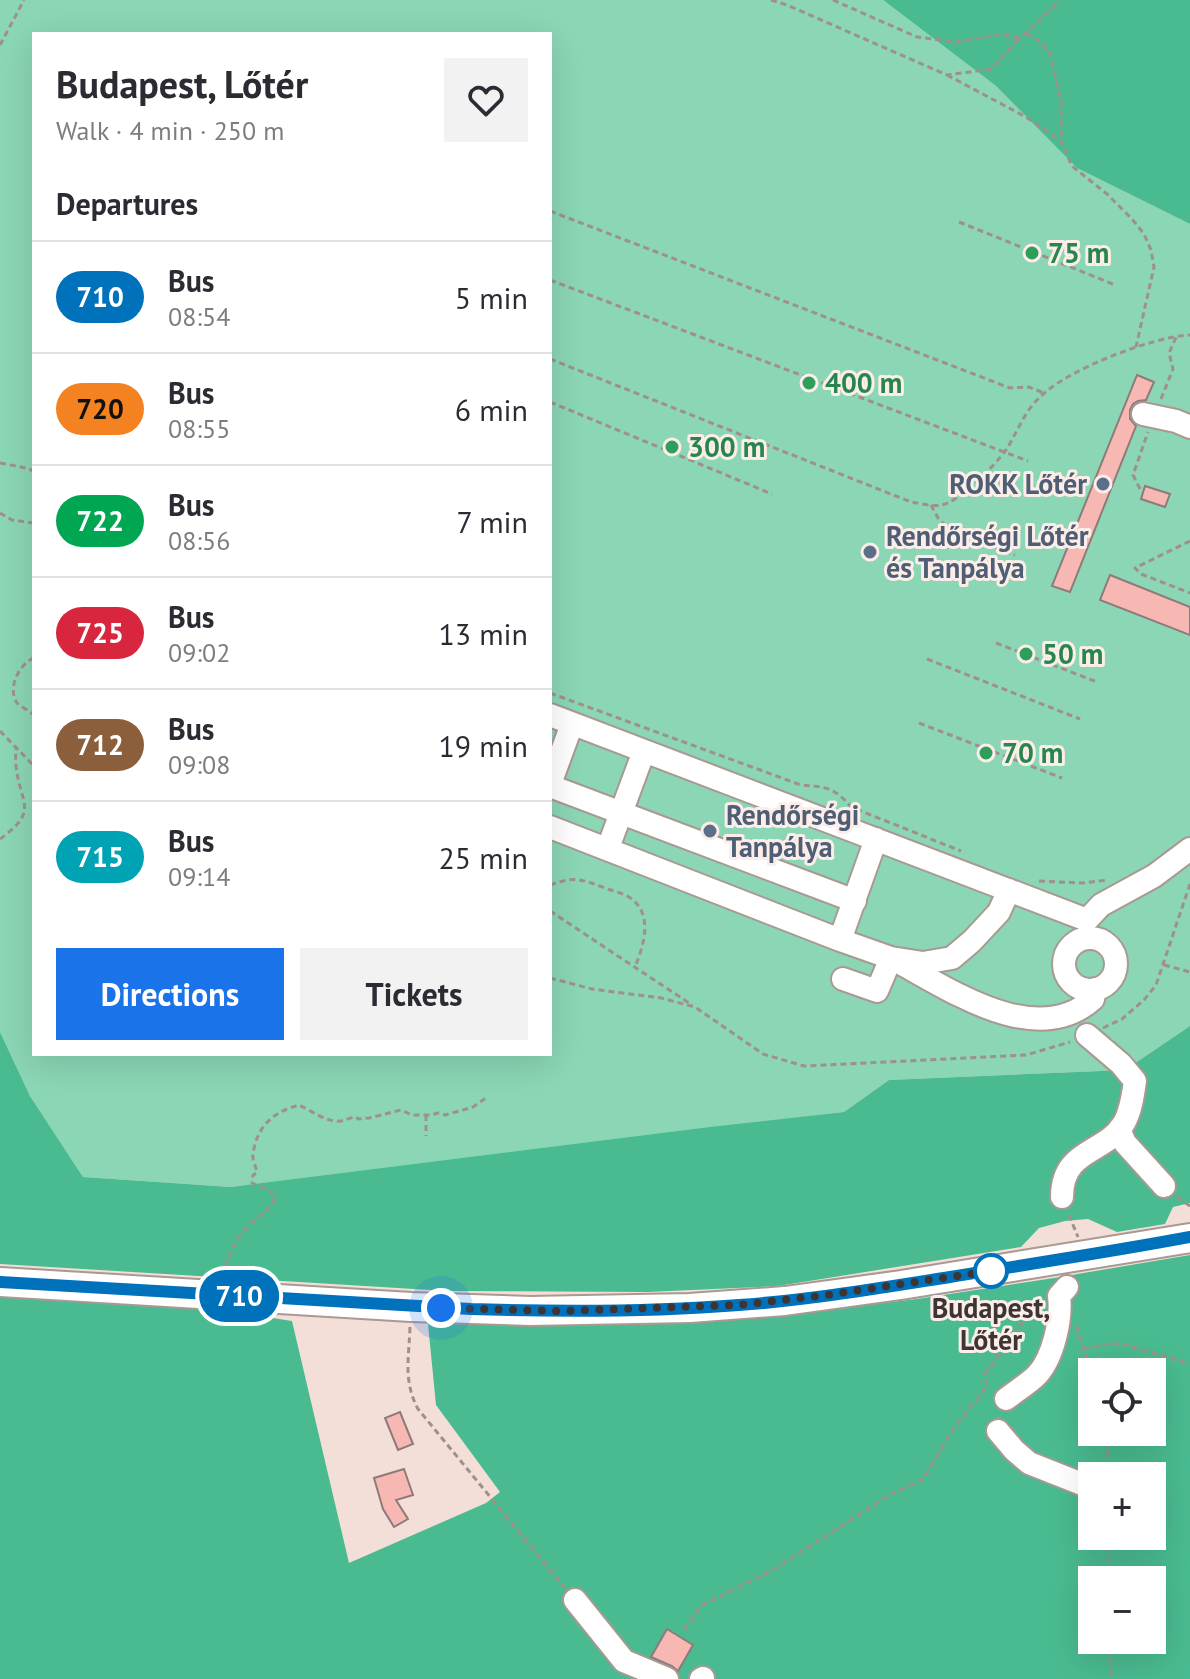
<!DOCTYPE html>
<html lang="en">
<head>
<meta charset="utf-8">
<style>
	body { margin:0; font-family:"PT Sans",sans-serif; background:#f2f2f3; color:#2b2b33; height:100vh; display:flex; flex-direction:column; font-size:30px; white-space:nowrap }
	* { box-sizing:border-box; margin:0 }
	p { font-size:26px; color:#7c7c81 }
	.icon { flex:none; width:44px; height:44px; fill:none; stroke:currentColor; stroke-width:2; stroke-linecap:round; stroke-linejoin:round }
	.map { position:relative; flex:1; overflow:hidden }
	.side { position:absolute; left:32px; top:32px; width:520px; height:1024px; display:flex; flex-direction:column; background:#fff; border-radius:0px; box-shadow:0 8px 32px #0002 }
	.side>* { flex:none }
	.badge { padding:0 16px; border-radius:26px; font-size:28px; line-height:52px }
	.tools { position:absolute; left:1078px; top:1358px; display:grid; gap:16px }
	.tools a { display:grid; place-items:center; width:88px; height:88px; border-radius:0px; background:#fff; box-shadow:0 8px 32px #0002; font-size:40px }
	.you { position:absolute; width:40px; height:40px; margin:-20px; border:6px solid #fff; border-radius:50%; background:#1a73e8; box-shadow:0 0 0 12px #1a73e833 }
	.map>.badge { position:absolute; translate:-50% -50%; box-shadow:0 0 0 4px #fff }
	h2 { padding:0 24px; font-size:30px; line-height:72px }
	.round { display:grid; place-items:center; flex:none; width:84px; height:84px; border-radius:0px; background:#f2f2f3 }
	.headline { display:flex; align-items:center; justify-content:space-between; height:136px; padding:0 24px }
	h1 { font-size:38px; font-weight:800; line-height:60px }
	.primary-button { display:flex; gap:16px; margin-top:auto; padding:16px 24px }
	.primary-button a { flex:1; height:92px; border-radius:0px; background:#1a73e8; color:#fff; font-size:32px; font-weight:800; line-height:92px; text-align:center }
	.primary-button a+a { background:#f2f2f3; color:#2b2b33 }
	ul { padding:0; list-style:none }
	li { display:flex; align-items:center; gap:24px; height:112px; padding:0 24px; border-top:2px solid #e1e1e2 }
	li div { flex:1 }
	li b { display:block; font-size:30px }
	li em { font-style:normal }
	li .badge { min-width:88px; font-weight:700; text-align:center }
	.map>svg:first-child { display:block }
	.green { fill:#8ad6b5; fill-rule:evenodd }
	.forest { fill:#4abb90; fill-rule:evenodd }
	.building { fill:#f7b8b4; stroke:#8e7b79; stroke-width:2 }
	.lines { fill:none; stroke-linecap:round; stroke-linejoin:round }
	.minor-casing { stroke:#aa9892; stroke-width:26 }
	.major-casing { stroke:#aa9892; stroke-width:32 }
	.path { stroke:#9f908b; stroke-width:3; stroke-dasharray:6 4; stroke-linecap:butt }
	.minor { stroke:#fff; stroke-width:22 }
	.major { stroke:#fff; stroke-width:28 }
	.line-casing { stroke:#fff; stroke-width:18 }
	.line { stroke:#0072bc; stroke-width:12 }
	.walk { stroke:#3d3533; stroke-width:8; stroke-dasharray:0 14.4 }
	.leisure-dot { fill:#2e9e5b; stroke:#fdede8; stroke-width:3 }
	.service-dot { fill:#5c6f8a; stroke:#fdede8; stroke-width:3 }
	.stop-dot { fill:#fff; stroke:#0072bc; stroke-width:4 }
	.labels { text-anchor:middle; stroke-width:6; stroke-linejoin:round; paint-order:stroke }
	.leisure-label { font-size:28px; font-weight:bold; fill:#27864d; stroke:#fdede8; text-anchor:start }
	.service-label { font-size:28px; font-weight:bold; fill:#4e5e75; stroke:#fdede8; text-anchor:start }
	.stop-label { font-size:28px; font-weight:bold; fill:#3d3533; stroke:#fdede8 }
</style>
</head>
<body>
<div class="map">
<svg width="1190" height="1679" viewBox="0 0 1190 1679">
	<rect width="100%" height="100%" fill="#f3dfd8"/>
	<!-- green -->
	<path class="green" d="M0,0H883L996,86L1077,168L1190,224V1026L1125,1070L889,1080L844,1112L231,1187L83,1177L30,1096L0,1032ZM34,34H550V1054H34Z"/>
	<!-- forest -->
	<path class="forest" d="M883,0H1190V224L1077,168L996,86Z
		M1190,1026V1203L1173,1207L1165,1224L1117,1232L1088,1219L1065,1221L1039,1228L1021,1247L778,1286L648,1292L447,1291L0,1264V1032L30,1096L83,1177L231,1187L710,1127L844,1112L889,1080L1125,1070Z
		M1190,1255V1679H0V1294L223,1310L292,1321L349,1563L486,1503L500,1492L436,1405L428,1324L636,1325L772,1316L917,1299L1054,1278ZM1092,1372H1152V1432H1092ZM1092,1476H1152V1536H1092ZM1092,1580H1152V1640H1092Z"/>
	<!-- building -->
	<path class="building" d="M1137,375L1154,382L1146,400L1138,401L1133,404L1130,410V419L1136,426L1070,592L1052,586Z
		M1145,486L1170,494L1165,507L1141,499Z
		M1110,575L1190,607V635L1100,600Z
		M400,1412L413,1444L398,1450L385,1418Z
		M404,1469L413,1495L396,1500L408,1519L394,1527L383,1509L374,1478Z
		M667,1629L693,1645L678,1671L672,1666L651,1657Z"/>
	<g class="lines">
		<defs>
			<path id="minor" d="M1143,414L1176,421L1190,427
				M550,715L1087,920L1101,905L1154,876L1190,849
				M550,784L572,724
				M550,786L855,901
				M550,827L840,940L891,958L923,963L952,958L972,941L999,912L1009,890
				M608,848L644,751
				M1064 964a26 26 0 1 1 52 0a26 26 0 1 1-52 0Z
				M840,940L876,839
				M843,979L877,991L891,958C946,987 1035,1051 1093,999L1095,989
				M1119,1129L1125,1143L1164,1186
				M1062,1197C1062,1148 1106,1154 1124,1123C1131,1111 1133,1095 1135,1081L1121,1064L1087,1035
				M1006,1399C1016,1391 1028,1384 1037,1375C1053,1358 1062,1319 1059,1296L1067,1287
				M998,1431L1014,1450L1029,1463L1092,1488
				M575,1600L624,1661L667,1679
				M701,1679L703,1678"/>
			<path id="major" d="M0,1282L411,1307L530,1311L690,1308L785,1301L901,1285L1190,1238"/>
		</defs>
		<!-- minor casing -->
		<use href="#minor" class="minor-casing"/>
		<!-- major casing -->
		<use href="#major" class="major-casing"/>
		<!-- path -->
		<path class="path" d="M771,0L787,5L947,75L991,69L1019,38
			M833,0L917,37L957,42L1001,34L1019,38L1026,33L1060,0
			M1026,33L1041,42L1050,54L1061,101V141
			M0,45L24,0
			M947,75L1026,117L1061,141L1072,166L1107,194L1132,219L1144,234L1151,250L1154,267L1136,347
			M550,211L1010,388L1029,387L1044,393
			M959,222L1115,285
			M550,280L1028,461
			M550,359L911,502C920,503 932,507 941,505C960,502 995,465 1006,450C1017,433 1024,412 1039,398C1066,370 1151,337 1190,335
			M1161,399L1173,369L1169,353L1177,335
			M550,402L772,494
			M0,463L26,468L34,471
			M1140,489L1133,475L1148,432
			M931,505L938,518L948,528L1015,555
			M0,513L12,520L34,523
			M1190,541L1135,568L1141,574L1190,593
			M996,643L1097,682
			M34,658C19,664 7,688 17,703C21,707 30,711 34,715
			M927,659L1080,719
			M550,693L801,785C826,787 834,787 851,807L961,851
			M919,723L1062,778
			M0,731L34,766
			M0,839C40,810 20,804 16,766C15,760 16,753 16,747
			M1039,881L1083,883L1108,880
			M550,885C575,876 581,879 605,888C613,891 622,893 629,897C654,913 644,945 635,967
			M550,911L692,1005
			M1164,965L1190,972
			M550,978L592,989L661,998L695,1007L763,1054L804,1066L1026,1055L1070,1042
			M1103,1028L1122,1019L1144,1000L1156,985L1190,884
			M426,1115V1136
			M1177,1197L1190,1206
			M1069,1215L1078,1237
			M223,1276C226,1262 233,1244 242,1233C253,1220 265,1215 275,1199L272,1192L252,1183L253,1175L257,1173C256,1166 252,1160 253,1154C257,1126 273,1112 299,1105C310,1110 325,1121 337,1121C344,1122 349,1117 356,1117L358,1119L369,1118L401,1110L412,1115H432L438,1113L445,1115L473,1107L486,1098
			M1076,1326L1092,1375
			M410,1327C409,1358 403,1381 418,1409L565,1588
			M1083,1349L1108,1344H1123L1190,1364
			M1106,1432L1110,1476
			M1108,1536L1109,1580
			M684,1630L702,1605L771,1571L891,1494L923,1479L954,1428L987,1386L985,1374L1030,1312L1040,1304
			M1110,1640L1111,1679"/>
		<!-- minor -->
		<use href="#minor" class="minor"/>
		<!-- major -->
		<use href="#major" class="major"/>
	</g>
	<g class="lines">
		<defs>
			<path id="line" d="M0,1282L471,1309C560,1312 650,1312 739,1305C809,1300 880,1288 950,1277C1030,1264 1110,1252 1190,1237"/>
		</defs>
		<!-- line casing -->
		<use href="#line" class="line-casing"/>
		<!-- line -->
		<use href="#line" class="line"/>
		<!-- walk -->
		<path class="walk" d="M441,1308L561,1311L739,1305L827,1295L991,1271"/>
	</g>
	<!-- markers -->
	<g class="leisure-dot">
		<circle cx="1032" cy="253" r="8"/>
		<circle cx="809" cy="383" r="8"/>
		<circle cx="672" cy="447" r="8"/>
		<circle cx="1026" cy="654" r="8"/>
		<circle cx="986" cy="753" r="8"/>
	</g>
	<g class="service-dot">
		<circle cx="1103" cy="484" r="8"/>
		<circle cx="870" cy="552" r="8"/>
		<circle cx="710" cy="831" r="8"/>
	</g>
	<circle class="stop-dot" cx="991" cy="1271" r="16"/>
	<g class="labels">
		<!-- leisure labels -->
		<g class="leisure-label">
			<text x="1048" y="263">75 m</text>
			<text x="825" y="393">400 m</text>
			<text x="688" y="457">300 m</text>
			<text x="1042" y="664">50 m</text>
			<text x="1002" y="763">70 m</text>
		</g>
		<!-- service labels -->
		<g class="service-label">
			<text x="1087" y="494" text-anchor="end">ROKK Lőtér</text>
			<text x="886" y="546">Rendőrségi Lőtér<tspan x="886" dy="32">és Tanpálya</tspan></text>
			<text x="726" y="825">Rendőrségi<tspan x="726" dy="32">Tanpálya</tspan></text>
		</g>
		<!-- stop labels -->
		<g class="stop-label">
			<text x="991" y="1318">Budapest,<tspan x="991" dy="32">Lőtér</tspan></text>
		</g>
	</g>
</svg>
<div class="tools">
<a><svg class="icon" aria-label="locate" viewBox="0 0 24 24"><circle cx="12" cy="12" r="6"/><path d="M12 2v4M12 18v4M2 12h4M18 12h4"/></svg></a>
<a>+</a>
<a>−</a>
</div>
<div class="you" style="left:441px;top:1308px"></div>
<b class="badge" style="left:239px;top:1296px;background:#0072bc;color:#fff">710</b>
<section class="side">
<div class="headline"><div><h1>Budapest, Lőtér</h1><p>Walk · 4 min · 250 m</p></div><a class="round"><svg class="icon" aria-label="heart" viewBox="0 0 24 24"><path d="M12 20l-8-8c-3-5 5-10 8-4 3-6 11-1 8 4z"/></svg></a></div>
<h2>Departures</h2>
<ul>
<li><span class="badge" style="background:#0072bc;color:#fff">710</span><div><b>Bus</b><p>08:54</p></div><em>5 min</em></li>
<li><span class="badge" style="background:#f58220;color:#111">720</span><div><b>Bus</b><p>08:55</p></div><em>6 min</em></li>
<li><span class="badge" style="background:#00a651;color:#fff">722</span><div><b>Bus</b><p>08:56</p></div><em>7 min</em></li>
<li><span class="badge" style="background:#d7263d;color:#fff">725</span><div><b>Bus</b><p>09:02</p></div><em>13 min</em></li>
<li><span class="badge" style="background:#8b5e3c;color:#fff">712</span><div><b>Bus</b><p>09:08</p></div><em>19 min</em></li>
<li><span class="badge" style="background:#00a3b4;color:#fff">715</span><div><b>Bus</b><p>09:14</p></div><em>25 min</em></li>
</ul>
<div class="primary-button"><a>Directions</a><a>Tickets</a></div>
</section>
</div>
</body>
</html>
